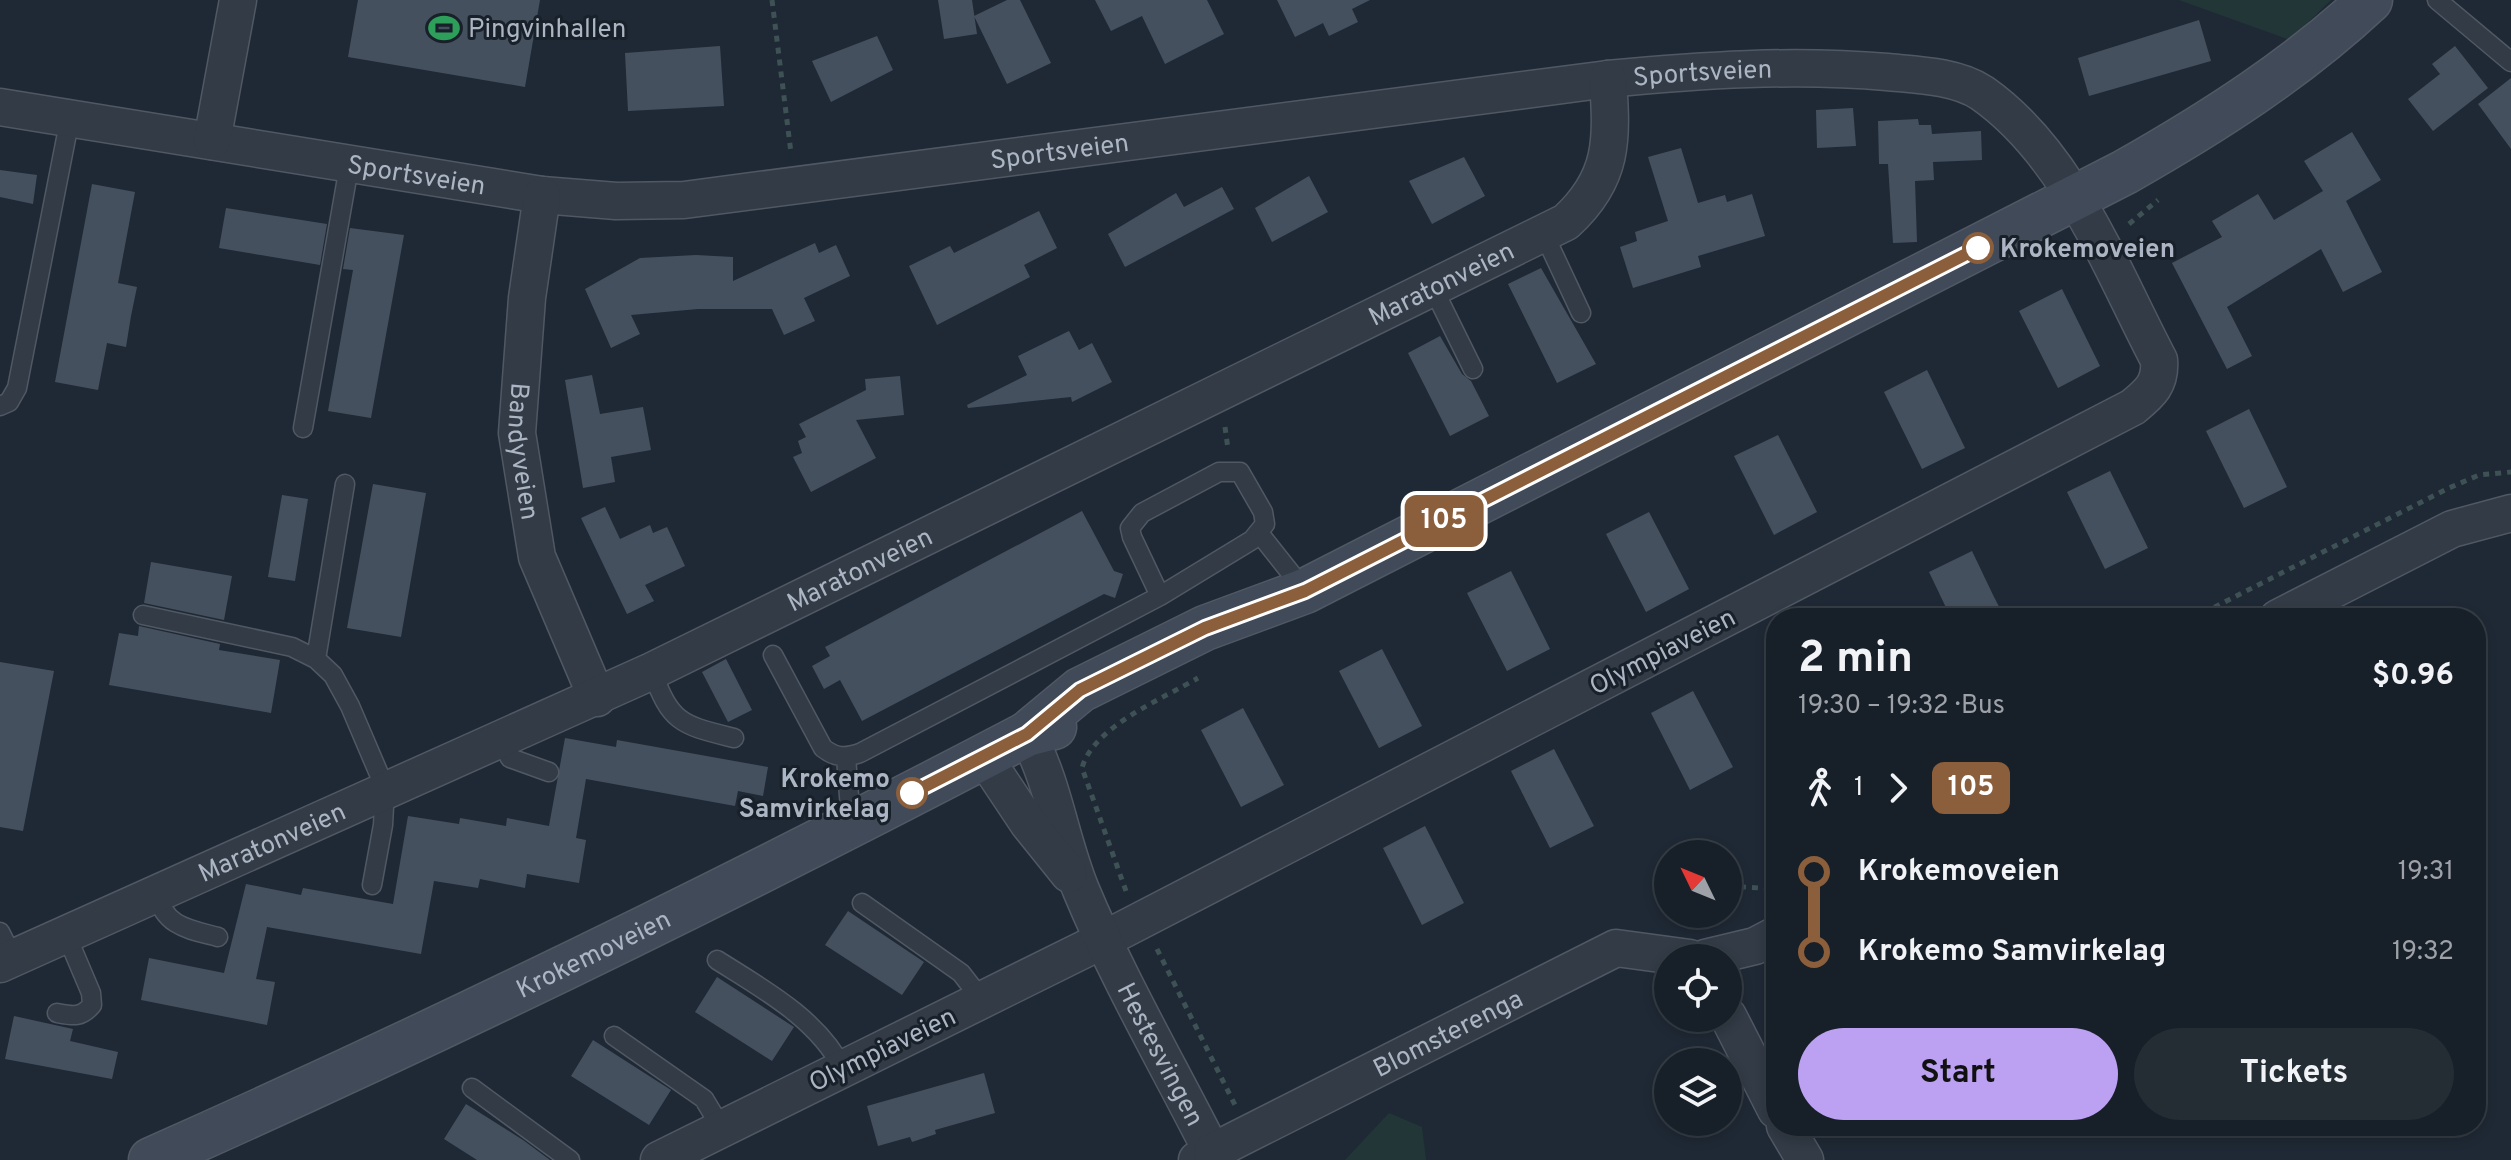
<!DOCTYPE html>
<html lang="en">
<head>
<meta charset="utf-8">
<style>
	body { margin:0; font-family:Overpass,sans-serif; background:#242c34; color:#f1f3f6; height:100vh; display:flex; flex-direction:column; font-size:30px; white-space:nowrap }
	* { box-sizing:border-box; margin:0 }
	p { font-size:26px; color:#9ea2a8 }
	.icon { flex:none; width:44px; height:44px; fill:none; stroke:currentColor; stroke-width:2; stroke-linecap:round; stroke-linejoin:round }
	.map { position:relative; flex:1; overflow:hidden }
	.panel { position:absolute; left:1766px; top:608px; width:720px; height:528px; display:flex; flex-direction:column; background:#171f28; border-radius:32px; box-shadow:0 4px 12px #0003,0 0 0 2px #363d45 }
	.panel>* { flex:none }
	.badge { padding:0 16px; border-radius:12px; font-size:28px; line-height:52px }
	.needle { width:52px; rotate:313deg }
	.controls { position:absolute; left:1654px; top:840px; display:grid; gap:16px }
	.controls a { display:grid; place-items:center; width:88px; height:88px; border-radius:50%; background:#171f28; box-shadow:0 4px 12px #0003,0 0 0 2px #363d45; font-size:40px }
	.map>.badge { position:absolute; translate:-50% -50%; box-shadow:0 0 0 4px #fff }
	.legs { display:flex; align-items:center; gap:12px; height:88px; padding:0 32px; font-size:26px }
	.legs p { margin-inline-start:auto }
	.overview { display:flex; align-items:center; justify-content:space-between; height:136px; padding:0 32px }
	h1 { font-size:44px; font-weight:700; line-height:60px }
	.button { display:flex; gap:16px; margin-top:auto; padding:16px 32px }
	.button a { flex:1; height:92px; border-radius:48px; background:#bca0f2; color:#111; font-size:32px; font-weight:700; line-height:92px; text-align:center }
	.button a+a { background:#242c34; color:#f1f3f6 }
	ul { padding:0 32px; list-style:none }
	li { display:flex; align-items:center; gap:28px; height:80px; font-size:30px }
	li i { display:grid; place-items:center; width:12px; height:100%; margin:0 10px; background:currentColor }
	li i::after { content:''; width:20px; height:20px; margin:-10px; border:6px solid; border-radius:50%; background:#171f28 }
	li p { margin-inline-start:auto }
	li:first-child i { background:linear-gradient(#0000 50%,currentColor 0) }
	li:last-child i { background:linear-gradient(currentColor 50%,#0000 0) }
	.map>svg:first-child { display:block }
	.green { fill:#223637 }
	.building { fill:#45505f }
	.lines { fill:none; stroke-linecap:round; stroke-linejoin:round }
	.lane-casing { stroke:#505864; stroke-width:21 }
	.street-casing { stroke:#505864; stroke-width:39 }
	.secondary-casing { stroke:#505864; stroke-width:47 }
	.path { stroke:#3e5154; stroke-width:5; stroke-dasharray:6 6; stroke-linecap:butt }
	.lane { stroke:#323b46; stroke-width:18 }
	.street { stroke:#323b46; stroke-width:36 }
	.secondary { stroke:#404a59; stroke-width:44 }
	.line-1-casing { stroke:#fff; stroke-width:18 }
	.line-1 { stroke:#8b5e3c; stroke-width:12 }
	.stop-1-dot { fill:#fff; stroke:#8b5e3c; stroke-width:4 }
	.labels { text-anchor:middle; stroke-width:6; stroke-linejoin:round; paint-order:stroke }
	.poi-label { font-size:26px; fill:#acb5c3; stroke:#18202a; text-anchor:start }
	.street-label { font-size:26px; fill:#acb5c3; stroke:#18202a }
	.stop-label { font-size:26px; font-weight:bold; fill:#acb5c3; stroke:#18202a; text-anchor:start }
</style>
</head>
<body>
<div class="map">
<svg width="2511" height="1160" viewBox="0 0 2511 1160">
	<rect width="100%" height="100%" fill="#1f2935"/>
	<!-- green -->
	<path class="green" d="M2179,0H2331L2290,40Z
		M1389,1113L1422,1127L1426,1160H1345Z"/>
	<!-- building -->
	<path class="building" d="M358,0H540L525,87L348,57Z
		M938,0H972L977,34L944,39Z
		M1007,0H1020L1051,63L1007,84L974,16Z
		M1095,0H1207L1224,34L1165,64L1142,16L1111,31Z
		M1277,0H1370L1352,9L1358,22L1329,36L1323,23L1295,37Z
		M2199,20L2211,61L2089,96L2078,58Z
		M877,36L893,70L831,102L812,61Z
		M720,46L724,106L628,111L625,53Z
		M2455,46L2488,88L2433,131L2408,99L2440,74L2432,64Z
		M2511,78V149L2478,104Z
		M1853,108L1856,146L1817,148L1816,110Z
		M1918,119L1919,125H1931L1932,134L1981,131L1982,160L1933,162L1934,180L1915,181L1917,242L1893,243L1888,164H1879L1878,121Z
		M2352,132L2381,180L2346,201L2382,272L2343,292L2321,249L2227,307L2252,356L2227,369L2172,263L2222,237L2212,221L2258,194L2274,220L2323,191L2304,161Z
		M1681,148L1698,203L1725,195L1727,202L1752,194L1765,236L1698,256L1701,267L1633,288L1620,247L1637,241L1635,232L1668,221L1648,157Z
		M1464,157L1485,196L1432,224L1409,181Z
		M0,170L37,175L33,204L0,197Z
		M1309,176L1328,212L1272,242L1255,208Z
		M92,184L135,192L118,283L137,287L131,316L126,347L107,343L98,390L55,382Z
		M1222,187L1234,209L1125,267L1108,234L1176,193L1184,207Z
		M226,208L327,224L320,265L219,248Z
		M1039,211L1057,248L1024,265L1030,277L937,325L909,266L950,246L954,253Z
		M350,228L404,235L371,418L328,411L353,270L343,269Z
		M815,243L819,253L836,245L850,276L804,298L815,321L784,335L772,309H698L631,315L640,334L611,348L585,289L640,258L696,255L733,257V281Z
		M1541,268L1596,364L1557,383L1508,284Z
		M2062,289L2100,366L2058,388L2019,311Z
		M1069,331L1079,350L1092,343L1112,382L1072,402L1071,397L968,408L967,405L1027,375L1018,356Z
		M1440,336L1462,374L1471,381L1489,416L1450,436L1408,353Z
		M1927,370L1965,448L1922,469L1884,392Z
		M592,375L600,414L643,407L651,450L611,457L615,482L583,488L565,380Z
		M900,376L904,415L856,420L876,458L811,492L793,457L802,453L798,441L806,437L799,424L866,390L865,379Z
		M2249,409L2287,487L2244,508L2206,431Z
		M1778,435L1817,512L1774,535L1734,456Z
		M2110,471L2148,548L2105,569L2067,492Z
		M373,484L426,493L401,637L347,628Z
		M282,495L308,499L295,581L268,577Z
		M605,507L620,539L650,525L653,533L667,527L685,566L645,585L654,601L627,614L581,518Z
		M1082,511L1114,571L1123,574L1115,598L1104,594L862,721L840,680L824,689L812,666L830,656L825,647Z
		M1649,512L1689,589L1646,612L1606,534Z
		M1972,551L1994,597L2005,618H1951L1929,572Z
		M151,562L232,576L224,620L144,603Z
		M1511,571L1550,649L1507,671L1467,593Z
		M139,626L220,644L219,650L280,660L271,713L109,685L119,633L138,636Z
		M1382,649L1422,726L1379,748L1339,671Z
		M726,659L752,710L728,722L702,672Z
		M0,662L54,671L23,831L0,827Z
		M1693,691L1733,767L1690,790L1651,713Z
		M1243,708L1284,785L1241,807L1201,730Z
		M565,738L616,747L617,740L768,767L763,796L738,791L735,806L586,779L576,838L586,840L579,883L527,874L525,888L480,879L478,888L434,881L421,954L267,927L256,979L275,982L267,1025L141,1000L149,958L224,973L246,884L301,895L303,888L393,904L408,816L459,824L460,818L506,826L507,818L549,826Z
		M1554,749L1594,826L1550,848L1511,771Z
		M1425,826L1464,903L1422,925L1383,848Z
		M848,911L924,962L902,995L825,945Z
		M717,977L794,1027L772,1061L695,1012Z
		M14,1016L73,1029L70,1041L118,1052L112,1079L5,1059Z
		M593,1040L671,1090L649,1125L571,1076Z
		M984,1073L995,1113L935,1130L936,1134L912,1142L910,1137L878,1146L867,1106Z
		M466,1104L523,1140L550,1160H477L444,1139Z"/>
	<g class="lines">
		<defs>
			<path id="lane" d="M2437,0L2511,62
				M1544,234L1581,313
				M1433,288L1473,369
				M0,406L9,402L17,388L70,118
				M303,428L350,161
				M1259,533L1305,591
				M143,615L292,647L316,659L333,675L350,706L385,788L383,825L372,885
				M773,655L823,748C836,758 845,758 860,753L1160,596L1252,540L1265,524L1263,512L1240,472H1219L1142,513L1130,528L1132,537L1160,596
				M316,659L345,484
				M652,671C671,724 682,725 734,738
				M500,739L510,758L549,772
				M846,757L851,822
				M156,893C165,927 188,929 218,937
				M862,903L961,973L982,1000
				M0,932L13,958
				M717,960C763,989 818,1019 843,1069
				M57,1013C73,1016 81,1018 92,1005L91,993L66,934
				M614,1036L704,1099L722,1129
				M472,1088L570,1160"/>
			<g id="street">
				<path id="s1" d="M0,107L542,195L616,201L684,200L1608,79C1702,70 1793,64 1887,72C1918,75 1956,76 1982,93C2069,154 2111,269 2159,360C2161,384 2150,393 2133,407L1105,939L659,1160"/>
				<path d="M212,141L238,0"/>
				<path id="s2" d="M542,195L527,298L517,433L537,557L597,698"/>
				<path d="M2278,618L2452,529L2511,513"/>
				<path id="s3" d="M1027,734C1054,784 1060,839 1081,890C1118,979 1168,1065 1212,1152L1197,1160"/>
				<path d="M984,757L1028,823L1069,874"/>
				<path d="M1705,958L1755,946L1776,935"/>
				<path id="s4" d="M0,964L652,671L1566,222C1614,178 1612,140 1608,79"/>
				<path d="M1728,1016L1776,1110"/>
				<path d="M1785,1126L1805,1160"/>
				<path id="s5" d="M1212,1152L1616,948L1690,958"/>
			</g>
			<g id="secondary">
				<path d="M1027,734L1080,690L1205,628L1305,591L2125,172C2213,122 2296,69 2370,0"/>
				<path id="s6" d="M151,1160C448,1028 739,885 1027,734L1054,727"/>
			</g>
		</defs>
		<!-- lane casing -->
		<use href="#lane" class="lane-casing"/>
		<!-- street casing -->
		<use href="#street" class="street-casing"/>
		<!-- secondary casing -->
		<use href="#secondary" class="secondary-casing"/>
		<!-- path -->
		<path class="path" d="M772,0L791,153
			M2129,224L2158,200
			M1225,427L1228,449
			M2193,618L2449,488L2479,475L2511,472
			M1728,886L1776,889
			M1126,891L1082,768C1093,727 1162,699 1198,678
			M1157,949L1235,1105"/>
		<!-- lane -->
		<use href="#lane" class="lane"/>
		<!-- street -->
		<use href="#street" class="street"/>
		<!-- secondary -->
		<use href="#secondary" class="secondary"/>
	</g>
	<g class="lines">
		<defs>
			<path id="line-1" d="M912,793L1027,734L1080,690L1205,628L1305,591L1978,248"/>
		</defs>
		<!-- line-1 casing -->
		<use href="#line-1" class="line-1-casing"/>
		<!-- line-1 -->
		<use href="#line-1" class="line-1"/>
	</g>
	<!-- icons -->
	<defs>
		<symbol id="stadium-bare" viewBox="-9 -9 18 18"><path d="M0-5a6.5 5 0 1 0 0 10a6.5 5 0 1 0 0-10ZM-3.5-1.8h7v3.6h-7Z" fill="#2e9e5b" stroke="#18202a" stroke-width="2.5" paint-order="stroke"/></symbol>
	</defs>
	<g fill-rule="evenodd">
		<use href="#stadium-bare" x="422" y="6" width="44" height="44"/>
	</g>
	<!-- markers -->
	<g class="stop-1-dot">
		<circle cx="1978" cy="248" r="14"/>
		<circle cx="912" cy="793" r="14"/>
	</g>
	<g class="labels">
		<!-- poi labels -->
		<g class="poi-label">
			<text x="468" y="37">Pingvinhallen</text>
		</g>
		<!-- street labels -->
		<g class="street-label">
			<text dy="9" stroke="none"><textPath href="#s1" startOffset="1718">Sportsveien</textPath></text>
			<text dy="9" stroke="none"><textPath href="#s1" startOffset="1070">Sportsveien</textPath></text>
			<text dy="9" stroke="none"><textPath href="#s1" startOffset="422">Sportsveien</textPath></text>
			<text dy="9" stroke="none"><textPath href="#s4" startOffset="1594">Maratonveien</textPath></text>
			<text dy="9" stroke="none"><textPath href="#s2" startOffset="258">Bandyveien</textPath></text>
			<text dy="9" stroke="none"><textPath href="#s4" startOffset="946">Maratonveien</textPath></text>
			<text transform="translate(1662 651) rotate(-27)" y="9">Olympiaveien</text>
			<text dy="9" stroke="none"><textPath href="#s4" startOffset="298">Maratonveien</textPath></text>
			<text dy="9" stroke="none"><textPath href="#s6" startOffset="488">Krokemoveien</textPath></text>
			<text dy="9" stroke="none"><textPath href="#s5" startOffset="264">Blomsterenga</textPath></text>
			<text transform="translate(882 1049) rotate(-26)" y="9">Olympiaveien</text>
			<text dy="9" stroke="none"><textPath href="#s3" startOffset="348">Hestesvingen</textPath></text>
		</g>
		<!-- stop labels -->
		<g class="stop-label">
			<text x="2000" y="257">Krokemoveien</text>
			<text x="890" y="787" text-anchor="end">Krokemo<tspan x="890" dy="30">Samvirkelag</tspan></text>
		</g>
	</g>
</svg>
<div class="controls">
<a><svg class="needle" viewBox="-14 -14 28 28"><path d="M0-13l5 13h-10z" fill="#e53935"/><path d="M0 13l5-13h-10z" fill="#9ea2a8"/></svg></a>
<a><svg class="icon" aria-label="locate" viewBox="0 0 24 24"><circle cx="12" cy="12" r="6"/><path d="M12 2v4M12 18v4M2 12h4M18 12h4"/></svg></a>
<a><svg class="icon" aria-label="layers" viewBox="0 0 24 24"><path d="M12 4l9 5-9 5-9-5zM3 14l9 5 9-5"/></svg></a>
</div>
<b class="badge" style="left:1444px;top:521px;background:#8b5e3c;color:#fff">105</b>
<section class="panel">
<div class="overview"><div><h1>2 min</h1><p>19:30 – 19:32 · Bus</p></div><b>$0.96</b></div>
<div class="legs"><svg class="icon" aria-label="walk" viewBox="0 0 24 24"><circle cx="13" cy="4" r="2"/><path d="M13 8l-2 6 4 7M11 14l-3 7M7 12l3-4h3l4 4"/></svg>1<svg class="icon" aria-label="forward" viewBox="0 0 24 24"><path d="M9 5l7 7-7 7"/></svg><b class="badge" style="background:#8b5e3c;color:#fff">105</b></div>
<ul>
<li><i style="color:#8b5e3c"></i><b>Krokemoveien</b><p>19:31</p></li>
<li><i style="color:#8b5e3c"></i><b>Krokemo Samvirkelag</b><p>19:32</p></li>
</ul>
<div class="button"><a>Start</a><a>Tickets</a></div>
</section>
</div>
</body>
</html>
